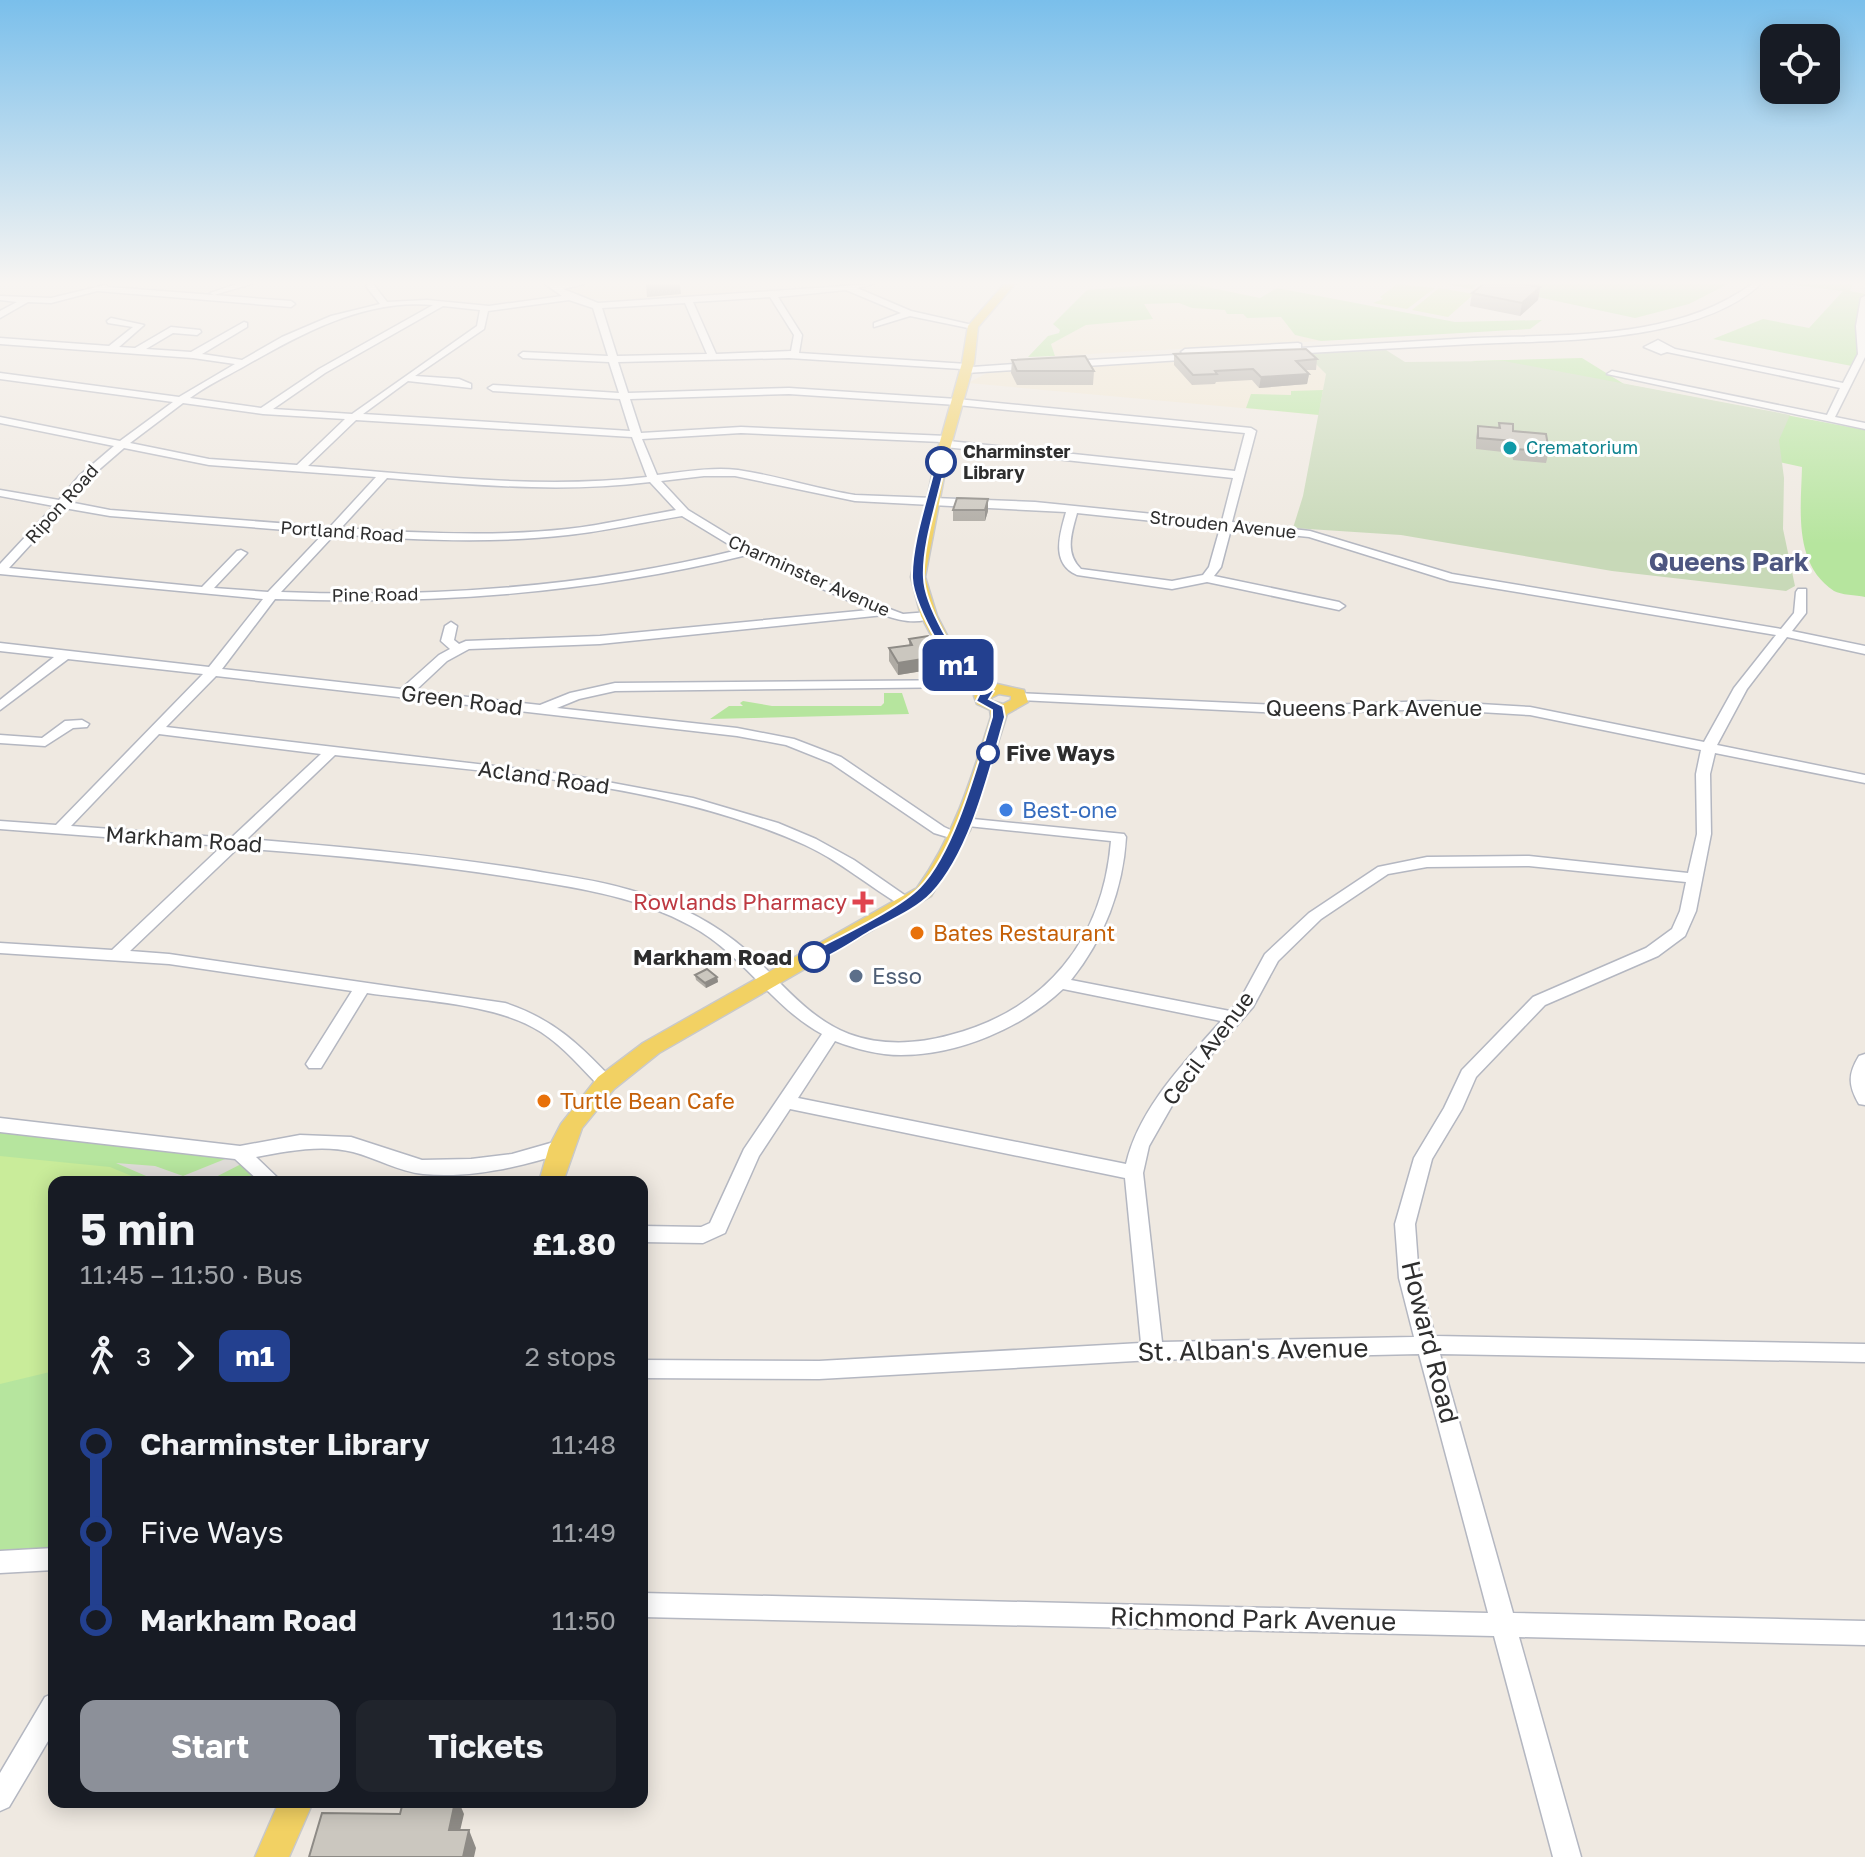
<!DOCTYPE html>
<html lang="en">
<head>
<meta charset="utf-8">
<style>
	body { margin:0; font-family:"Golos Text",sans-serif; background:#20242c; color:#f1f3f6; height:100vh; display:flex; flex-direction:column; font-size:30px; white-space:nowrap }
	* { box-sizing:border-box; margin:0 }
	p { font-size:26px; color:#9ea1a6 }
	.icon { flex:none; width:44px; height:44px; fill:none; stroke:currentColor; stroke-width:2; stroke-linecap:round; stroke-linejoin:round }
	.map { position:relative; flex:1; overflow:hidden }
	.panel { position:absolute; left:48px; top:1176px; width:600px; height:632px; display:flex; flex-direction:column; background:#171b24; border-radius:16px; box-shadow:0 4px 20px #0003 }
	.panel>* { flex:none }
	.badge { padding:0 16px; border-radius:12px; font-size:28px; line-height:52px }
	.fabs { position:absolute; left:1760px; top:24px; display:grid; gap:16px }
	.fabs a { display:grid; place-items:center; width:80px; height:80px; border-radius:16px; background:#171b24; box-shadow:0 4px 20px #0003; font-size:40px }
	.map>.badge { position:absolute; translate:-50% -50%; box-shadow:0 0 0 4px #fff }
	.legs { display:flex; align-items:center; gap:12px; height:88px; padding:0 32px; font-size:26px }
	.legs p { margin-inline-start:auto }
	.overview { display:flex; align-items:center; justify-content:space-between; height:136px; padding:0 32px }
	h1 { font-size:44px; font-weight:700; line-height:60px }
	.button { display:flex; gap:16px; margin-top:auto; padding:16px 32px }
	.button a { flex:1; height:92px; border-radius:16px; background:#8c9099; color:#fff; font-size:32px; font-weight:700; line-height:92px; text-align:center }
	.button a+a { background:#20242c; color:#f1f3f6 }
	ul { padding:0 32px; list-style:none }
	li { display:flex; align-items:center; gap:28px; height:88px; font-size:30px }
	li i { display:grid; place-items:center; width:12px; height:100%; margin:0 10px; background:currentColor }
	li i::after { content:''; width:20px; height:20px; margin:-10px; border:6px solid; border-radius:50%; background:#171b24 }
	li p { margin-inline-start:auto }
	li:first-child i { background:linear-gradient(#0000 50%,currentColor 0) }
	li:last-child i { background:linear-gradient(currentColor 50%,#0000 0) }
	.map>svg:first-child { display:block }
	.education { fill:#f0e6d1 }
	.green { fill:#b6e59e }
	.cemetery { fill:#c8d9b8 }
	.pitch { fill:#c9ec9a }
	.plaza { fill:#dfdcd8 }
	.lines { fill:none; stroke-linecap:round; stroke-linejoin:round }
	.minor-casing { stroke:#b4b7c1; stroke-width:3 }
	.major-casing { stroke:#c9c9c9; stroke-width:3 }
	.minor { fill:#fff; fill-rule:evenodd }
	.major { fill:#f2d163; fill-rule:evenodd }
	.wall { fill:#afaba4 }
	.shaded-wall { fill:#8e8b86 }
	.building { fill:#cbc7bf; stroke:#8e8b86; stroke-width:2 }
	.line-1 { fill:#23408f; stroke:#fff; stroke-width:2 }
	.culture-dot { fill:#0f9aa8; stroke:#fff; stroke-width:3 }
	.stop-1-dot { fill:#fff; stroke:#23408f; stroke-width:4 }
	.shop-dot { fill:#3f7fe0; stroke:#fff; stroke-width:3 }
	.health-dot { fill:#e0444e; stroke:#fff; stroke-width:3 }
	.food-dot { fill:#e8710a; stroke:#fff; stroke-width:3 }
	.service-dot { fill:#5c6f8a; stroke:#fff; stroke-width:3 }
	.labels { text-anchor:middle; stroke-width:6; stroke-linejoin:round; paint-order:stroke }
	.far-culture-label { font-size:18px; fill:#0d838f; stroke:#fff; text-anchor:start }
	.far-stop-label { font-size:18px; font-weight:bold; fill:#2e2e2e; stroke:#fff; text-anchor:start }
	.far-street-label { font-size:18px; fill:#2e2e2e; stroke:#fff }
	.street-label { font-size:22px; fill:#2e2e2e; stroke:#fff }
	.stop-label { font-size:22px; font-weight:bold; fill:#2e2e2e; stroke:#fff; text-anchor:start }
	.shop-label { font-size:22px; fill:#366cbe; stroke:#fff; text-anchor:start }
	.health-label { font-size:22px; fill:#be3a42; stroke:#fff; text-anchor:end }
	.food-label { font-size:22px; fill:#c56008; stroke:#fff; text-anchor:start }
	.service-label { font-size:22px; fill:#4e5e75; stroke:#fff; text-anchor:start }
	.far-district-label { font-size:26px; font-weight:bold; fill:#4d5680; stroke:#fff }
	.near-street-label { font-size:26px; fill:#2e2e2e; stroke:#fff }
</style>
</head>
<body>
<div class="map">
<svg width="1865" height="1857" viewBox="0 0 1865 1857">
	<rect width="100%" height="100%" fill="#efe9e1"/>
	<!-- education -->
	<path class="education" d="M596,284H755L757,287L733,289L735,294L621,301L579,297L563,288Z
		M1179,303L1192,308H1214L1225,310L1227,314H1243L1247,318L1281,317L1295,335L1321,341L1055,356L1051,344L1086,325L1152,319L1143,304Z
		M1306,354L1326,374L1319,415L968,383L987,373Z"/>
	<!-- green -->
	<path class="green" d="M1159,284H1193L1260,298L1277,288L1455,322L1542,320L1530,329L1321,341L1295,335L1281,317L1247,318L1243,314H1227L1225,310L1192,308L1179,303L1144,304L1153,319L1086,325L1051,344L1055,356L1028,357L1048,336L1059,333L1060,330L1053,324L1087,290Z
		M1445,284H1728L1689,304L1635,318L1477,284L1472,289Z
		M1785,284H1853L1850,291L1865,294L1857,367L1713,339L1763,319L1809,328L1843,291Z
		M1582,358L1624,384L1865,430V597C1856,595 1841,595 1834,591C1793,564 1801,509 1802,467L1766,459L1472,361Z
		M1323,390L1319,415L1246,408L1251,394L1291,395V391Z
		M884,693H902L909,714L710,719L729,706H743L740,703L743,701L772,706H881L884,703Z
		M0,1125L249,1154L272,1182H54V1560L0,1565Z"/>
	<!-- cemetery -->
	<path class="cemetery" d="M1386,350L1405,362L1504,361L1790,415L1779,440L1784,478L1783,529L1795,586L1786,591L1612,571L1401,535L1293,528L1303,496L1326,374L1306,354Z"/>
	<!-- pitch -->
	<path class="pitch" d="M1397,284L1435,288L1407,309L1373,303L1383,299L1380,297Z
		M1439,288L1474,294L1448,317L1412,310Z
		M0,1156L110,1167L146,1182H54V1371L0,1384Z"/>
	<!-- plaza -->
	<path class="plaza" d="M240,1153L249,1160L206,1182H160L116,1163L155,1166L183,1176Z"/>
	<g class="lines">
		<defs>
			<path id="minor" d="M237,284H251L214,295L210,293Z
				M368,284H373L387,302L427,300L489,306L562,296L545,284H584L563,289L598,303L873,284L857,288L911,311L977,326L973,329L910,316L874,327V323L901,313L846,290L778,297L802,335L799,353L967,364L972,367L1030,363L1035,366L1030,369L966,373L962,369L789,358L618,362L628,393L789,388L957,399L1251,428L1256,431L1232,522L1310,531L1452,574L1781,629L1794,613L1796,592L1798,589H1806V613L1792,631L1865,646V654L1787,637L1747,689L1717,745L1865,775V783L1715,753L1710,774L1711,834L1696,911L1685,936L1658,956L1545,1005L1476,1077L1462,1109L1432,1159L1415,1224L1419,1278L1435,1336L1865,1344V1362L1440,1354L1513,1613L1865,1621V1645L1519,1637L1581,1857H1553L1494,1636L642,1617V1593L1488,1613L1419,1354L1152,1360L819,1379L642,1378V1360L819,1361L1141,1343L1125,1178L790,1109L759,1156L725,1233L703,1243L642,1242V1226L701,1227L710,1223L744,1149L822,1034C772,1007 742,953 691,926C640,898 585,889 529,880C432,864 336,855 238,848L130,951L169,954L505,1003C553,1019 578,1043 612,1079L615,1083L612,1087H600C581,1068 564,1047 541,1032C496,1003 420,1001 367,993L321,1068H309L306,1064L352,991L169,964L0,953V943L112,950L222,846L0,829V821L56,825L203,674L68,659L0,710V700L54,657L0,651V643L209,667L263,599L0,574V564L54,506L0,496V490L59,500L79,476L114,446L0,423V417L120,441L173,402L0,379V373L179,397L235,364L193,358L0,344V338L109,346L133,327L108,323L107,321L111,318L144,325L119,347L135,348L171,327L200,330L201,332L197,335L173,333L146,349L191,352L244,322L247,323V327L202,354L242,360L282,337L331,316L380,304L366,286ZM770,297L794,335L791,351L716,354L693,302ZM569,300L593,308L608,356L523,352L519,355L523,358L609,362L619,393L493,385L488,388L493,391L620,399L630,431L363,414L408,381L471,388V384L459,379L415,376L484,329L488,311ZM685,303L707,354L617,356L602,308ZM433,305L319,369L261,408L190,398C206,386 225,377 243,367C299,335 365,298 433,305ZM443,306L480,310L477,326L352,414L273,409L325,373ZM789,394L957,405L1245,433L1235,471L949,441L952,439L947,436L741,427L641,433L630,399ZM183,403L263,414L345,419L297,465L209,459L130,443ZM356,420L632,437L647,477C534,490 421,474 308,466ZM741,433L942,442L940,444L945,447L1233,478L1222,521L1035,502L855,495C816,489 778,476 738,470C711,467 683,472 657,475L642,439ZM124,448L209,465L376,477L330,527L110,510L69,502L87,480ZM704,476H735L855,501L1066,512C1060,534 1050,563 1077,575L1172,589L1207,582L1339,610L1345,606L1339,602L1214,576L1221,567L1231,529L1309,537L1450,581L1776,635L1734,688L1704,742L1530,707L1429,701L1302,706L1015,693L1013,696L1020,700L1302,714L1429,709L1530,715L1701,750L1696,774L1697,834L1688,873L1529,856L1427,857L1378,867L1309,913L1265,954L1240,1000L1230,1011L1071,980C1104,939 1123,889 1126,837L1124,834L963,818L956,822L958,825L1111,841C1103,940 1046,1010 950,1035C918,1044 881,1046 849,1034C807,1018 779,979 747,951C713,921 673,902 630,890C597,880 563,876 529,870C435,855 342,847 247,839L335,755C489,773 663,781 805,845C840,861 870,887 902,906L908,908L916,903L854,860L816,839L778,823L693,798L570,775L166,727L216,676L737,736L786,745L831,763L934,833L957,840L962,839L964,836L944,827L841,757L794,739L737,728L557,708L579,699L615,691L972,687L978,683L977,680L615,683L570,693L540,705L415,691L447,661L469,649L600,644L884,615C900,621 920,625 935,616L929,612L903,614L855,596L752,549L688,510L661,481ZM387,478C475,485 562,493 650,482L676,510C640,516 604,525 567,529C493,537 416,533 341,528ZM64,508L110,516L324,533L268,592L214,588L247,553L241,550L237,551L202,587L9,568ZM1077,513L1220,528L1209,567L1203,575L1172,581L1081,569C1064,553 1072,532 1077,513ZM682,516L738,550C589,587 435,598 281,592L335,534C412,540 491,544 568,535C606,531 644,522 682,516ZM747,555L869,610L600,636L466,641L459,644L454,640L457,626L451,622L445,626L441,641L450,649L439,655L401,689L222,669L275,599C434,605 592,593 747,555ZM159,734L321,754L231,838L71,826ZM1529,866L1686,882L1680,911L1672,929L1646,948L1533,997L1462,1070L1444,1108L1414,1158L1395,1224L1399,1278L1414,1337L1162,1342L1143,1173L1149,1146L1182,1088L1253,1007L1278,961L1321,919L1388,874L1427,867ZM1063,989L1221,1021C1184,1063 1139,1108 1126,1164L798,1098L835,1041C856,1049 878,1055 901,1055C958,1055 1022,1028 1063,989Z
				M1752,284H1761C1695,344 1558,340 1473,344C1411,347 1350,351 1289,354L1286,353V349L1185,355L1181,352L1185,349L1298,343L1301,344V348C1358,345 1416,341 1473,338C1565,334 1674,341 1752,284Z
				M105,285L109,287L291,301L295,304L291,307L97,291L51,303L28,302L0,318V311L17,302L0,300V296L51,298Z
				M1865,296V357L1835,417L1865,423V429L1607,374L1612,371L1827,415L1840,388L1667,352L1661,354L1644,347L1658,340L1675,349L1843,383L1858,354L1856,326L1861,298Z
				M1194,354L1197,355V359L1070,367L1065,364L1070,361Z
				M82,720L89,724L87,727L73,728L45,746L0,743V735L42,738L65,721Z
				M1865,1054V1105L1859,1104C1848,1085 1848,1074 1859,1056Z
				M0,1118L240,1146L300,1135L351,1137L422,1160L471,1159L512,1154L561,1140L568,1142L570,1147L568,1152C522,1166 472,1179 423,1174C400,1172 376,1158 353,1152C322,1144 287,1151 256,1157L282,1182H260L235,1159L0,1132Z
				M54,1548V1570L0,1573V1551Z
				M54,1693V1731L9,1807L0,1811V1773L45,1697Z"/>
			<path id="major" d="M1004,284H1015L978,327L974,363L948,456L925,577L937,616L952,645L978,680L990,686L997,684L1024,690L1028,702L1007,714L970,830L931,896L659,1053L614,1089L582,1128L563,1182H539L549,1147L561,1124L598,1077L643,1043L917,888C954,837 972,777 991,717L990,710L977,704L974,696L977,692L966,686L937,646L921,616L911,577L936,456L962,363L968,326ZM999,694L1011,696V700L1003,704L992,701L991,698Z
				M279,1802H313L289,1857H255Z"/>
		</defs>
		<!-- minor casing -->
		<use href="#minor" class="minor-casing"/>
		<!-- major casing -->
		<use href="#major" class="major-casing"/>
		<!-- minor -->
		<use href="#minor" class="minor"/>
		<!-- major -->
		<use href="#major" class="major"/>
	</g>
	<!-- wall -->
	<path class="wall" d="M1540,287L1538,300L1520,316L1470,306L1472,293Z
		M1174,354L1317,359L1316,370H1306L1309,374L1307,384L1259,388L1252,380L1216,382L1215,384L1192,385L1174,365Z
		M1012,360L1094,371L1093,385H1017L1011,373Z
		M1499,423L1549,451L1546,463L1513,460L1512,453L1476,449V437L1478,426L1498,428Z
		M988,499V511L985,521H953V510Z
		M909,639L941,656V668L898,675L889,661V648L909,645Z
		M695,975L717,977L718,982L706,988L696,980Z"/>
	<!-- shaded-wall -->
	<path class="shaded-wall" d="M646,284H680L681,294L647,297Z
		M1540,287L1538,300L1520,316L1522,303Z
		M1309,374L1307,384L1259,388L1261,377Z
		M988,499V511L985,521V510Z
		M941,656V668L898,675V663Z
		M717,977L718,982L706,988L705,983Z
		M455,1802H459L464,1814L456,1848L449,1830Z
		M469,1830L476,1848L474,1857H463Z"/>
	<!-- building -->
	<path class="building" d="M1484,284H1524L1540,287L1522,303L1472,293Z
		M1306,349L1317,359L1296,361L1309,374L1261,377L1253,369L1215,371L1217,374L1193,375L1174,354Z
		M1085,356L1094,371H1017L1012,360Z
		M1499,423L1513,424V431L1546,434L1549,451L1515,449L1514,441L1478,438V426L1500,428Z
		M957,498L988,499L985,510H953Z
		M928,636L941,656L898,663L889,648L912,645L909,639Z
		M707,969L717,977L705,983L695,975Z
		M403,1802H455L449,1830H469L463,1857H309L322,1813L400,1814Z"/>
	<!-- sky -->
	<linearGradient id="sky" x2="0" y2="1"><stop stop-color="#7abfeb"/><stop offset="0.52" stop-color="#f8f5f2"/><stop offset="1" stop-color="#f8f5f2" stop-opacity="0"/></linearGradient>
	<rect width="1865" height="544" fill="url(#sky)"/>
	<!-- line-1 -->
	<path class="line-1" d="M941,459L946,462C939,497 922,544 924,578C925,606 956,657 974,677C979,684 988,686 994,691L989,699L1003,706L1005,717C989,772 971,851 932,893C916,910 889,921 869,932C852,942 833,956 814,962L809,960V953C838,937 899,909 920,887C955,851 977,765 992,717V710L976,701L980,693C955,680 913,607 912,578C911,544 928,497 936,462Z"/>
	<!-- markers -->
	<circle class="culture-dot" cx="1510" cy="448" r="8"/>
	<g class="stop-1-dot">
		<circle cx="941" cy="462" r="14"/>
		<circle cx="988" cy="753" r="10"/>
		<circle cx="814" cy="957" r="14"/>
	</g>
	<circle class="shop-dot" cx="1006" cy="810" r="8"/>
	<path class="health-dot" d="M859 890h8v8h8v8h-8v8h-8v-8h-8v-8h8z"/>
	<g class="food-dot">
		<circle cx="917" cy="933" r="8"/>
		<circle cx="544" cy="1101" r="8"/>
	</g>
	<circle class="service-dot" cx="856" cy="976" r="8"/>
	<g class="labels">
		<!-- far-culture labels -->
		<g class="far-culture-label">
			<text x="1526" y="454">Crematorium</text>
		</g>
		<!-- far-stop labels -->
		<g class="far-stop-label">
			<text x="963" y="458">Charminster<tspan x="963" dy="21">Library</tspan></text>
		</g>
		<!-- far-street labels -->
		<g class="far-street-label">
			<text transform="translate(62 504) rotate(-48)" y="6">Ripon Road</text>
			<text transform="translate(1223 525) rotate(6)" y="6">Strouden Avenue</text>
			<text transform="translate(342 532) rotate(4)" y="6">Portland Road</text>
			<text transform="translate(809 576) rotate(24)" y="6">Charminster Avenue</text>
			<text transform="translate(375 595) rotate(-1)" y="6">Pine Road</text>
		</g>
		<!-- street labels -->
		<g class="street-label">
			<text transform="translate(462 700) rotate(7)" y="8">Green Road</text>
			<text x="1374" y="716">Queens Park Avenue</text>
			<text transform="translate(544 777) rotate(8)" y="8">Acland Road</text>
			<text transform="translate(184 839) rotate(4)" y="8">Markham Road</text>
			<text transform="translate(1208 1048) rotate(-53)" y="8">Cecil Avenue</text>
		</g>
		<!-- stop labels -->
		<g class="stop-label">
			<text x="1006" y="761">Five Ways</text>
			<text x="792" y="965" text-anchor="end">Markham Road</text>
		</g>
		<!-- shop labels -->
		<g class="shop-label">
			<text x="1022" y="818">Best-one</text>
		</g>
		<!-- health labels -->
		<g class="health-label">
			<text x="847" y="910">Rowlands Pharmacy</text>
		</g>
		<!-- food labels -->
		<g class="food-label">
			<text x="933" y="941">Bates Restaurant</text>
			<text x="560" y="1109">Turtle Bean Cafe</text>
		</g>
		<!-- service labels -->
		<g class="service-label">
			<text x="872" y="984">Esso</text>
		</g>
		<!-- far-district labels -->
		<g class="far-district-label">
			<text x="1729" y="571">Queens Park</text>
		</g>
		<!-- near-street labels -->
		<g class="near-street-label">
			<text transform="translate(1430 1342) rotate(76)" y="9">Howard Road</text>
			<text transform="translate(1253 1350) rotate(-1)" y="9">St. Alban's Avenue</text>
			<text transform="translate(1253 1619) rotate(1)" y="9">Richmond Park Avenue</text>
		</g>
	</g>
</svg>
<div class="fabs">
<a><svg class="icon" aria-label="locate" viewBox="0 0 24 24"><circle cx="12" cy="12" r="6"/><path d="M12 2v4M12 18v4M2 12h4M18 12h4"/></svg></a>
</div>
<b class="badge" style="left:958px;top:665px;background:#23408f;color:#fff">m1</b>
<section class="panel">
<div class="overview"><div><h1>5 min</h1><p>11:45 – 11:50 · Bus</p></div><b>£1.80</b></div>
<div class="legs"><svg class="icon" aria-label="walk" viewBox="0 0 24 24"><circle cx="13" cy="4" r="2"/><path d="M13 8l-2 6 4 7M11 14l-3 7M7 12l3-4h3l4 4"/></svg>3<svg class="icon" aria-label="forward" viewBox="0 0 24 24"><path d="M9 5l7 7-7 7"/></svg><b class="badge" style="background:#23408f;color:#fff">m1</b><p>2 stops</p></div>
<ul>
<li><i style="color:#23408f"></i><b>Charminster Library</b><p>11:48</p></li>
<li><i style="color:#23408f"></i><span>Five Ways</span><p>11:49</p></li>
<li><i style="color:#23408f"></i><b>Markham Road</b><p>11:50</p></li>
</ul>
<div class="button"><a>Start</a><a>Tickets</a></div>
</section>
</div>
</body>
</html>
